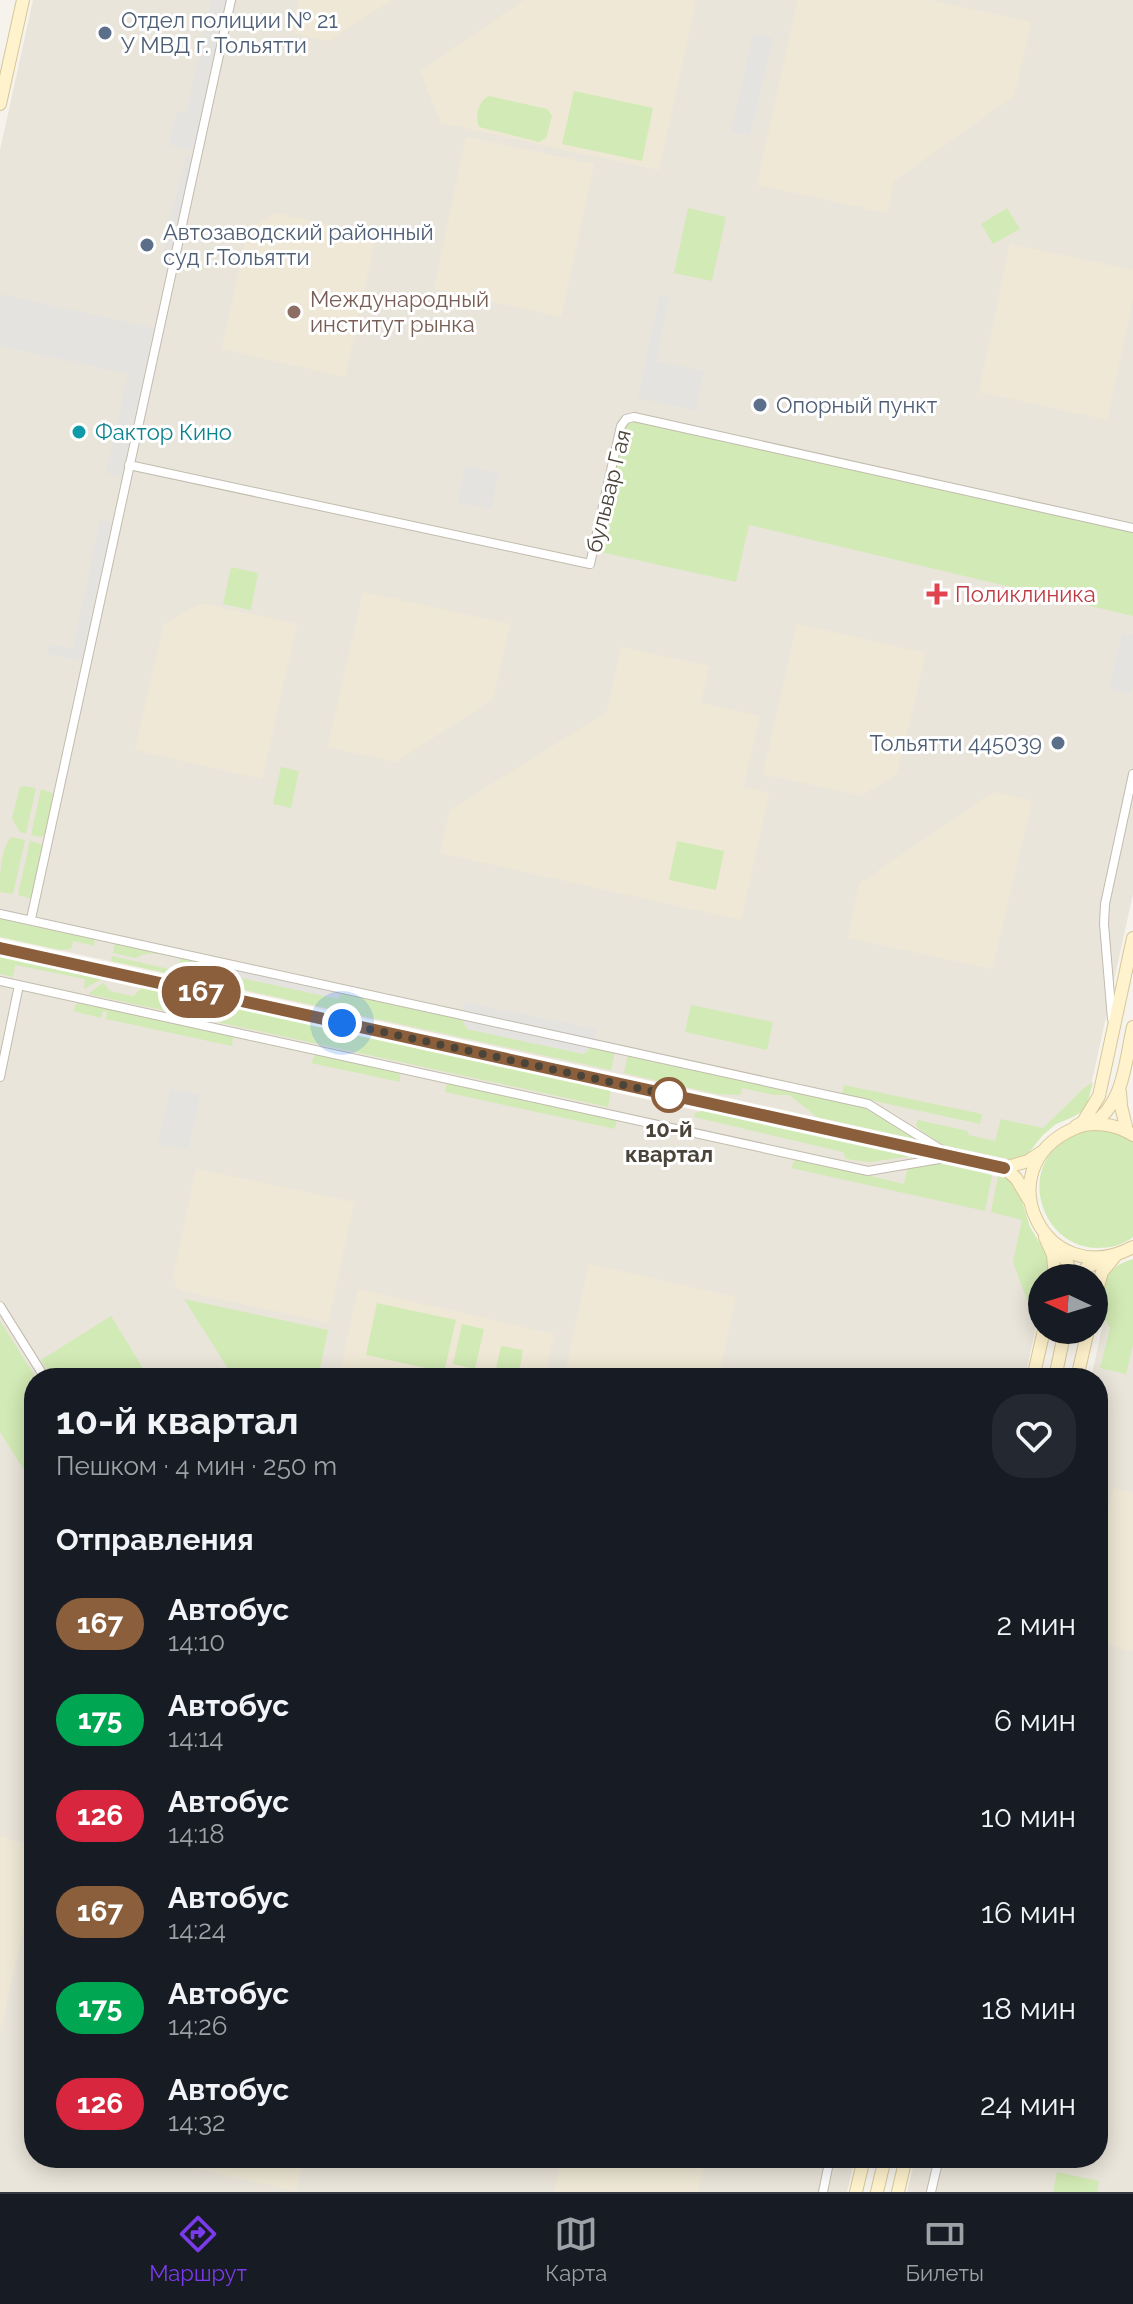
<!DOCTYPE html>
<html lang="ru">
<head>
<meta charset="utf-8">
<style>
	body { margin:0; font-family:Raleway,sans-serif; background:#242831; color:#f1f3f6; height:100vh; display:flex; flex-direction:column; font-size:30px; white-space:nowrap }
	* { box-sizing:border-box; margin:0 }
	p { font-size:26px; color:#9ea1a6 }
	.icon { flex:none; width:44px; height:44px; fill:none; stroke:currentColor; stroke-width:2; stroke-linecap:round; stroke-linejoin:round }
	.map { position:relative; flex:1; overflow:hidden }
	.sheet { position:absolute; left:24px; top:1368px; width:1084px; height:800px; display:flex; flex-direction:column; background:#171b24; border-radius:32px; box-shadow:0 4px 20px #0003 }
	.sheet>* { flex:none }
	.badge { padding:0 16px; border-radius:26px; font-size:28px; line-height:52px }
	.needle { width:52px; rotate:274deg }
	.buttons { position:absolute; left:1028px; top:1264px; display:grid; gap:16px }
	.buttons a { display:grid; place-items:center; width:80px; height:80px; border-radius:50%; background:#171b24; box-shadow:0 4px 20px #0003; font-size:40px }
	.you { position:absolute; width:40px; height:40px; margin:-20px; border:6px solid #fff; border-radius:50%; background:#1a73e8; box-shadow:0 0 0 12px #1a73e833 }
	.map>.badge { position:absolute; translate:-50% -50%; box-shadow:0 0 0 4px #fff }
	h2 { padding:0 32px; font-size:30px; line-height:72px }
	.round { display:grid; place-items:center; flex:none; width:84px; height:84px; border-radius:32px; background:#242831 }
	.overview { display:flex; align-items:center; justify-content:space-between; height:136px; padding:0 32px }
	h1 { font-size:38px; font-weight:700; line-height:60px }
	ul { padding:0; list-style:none }
	li { display:flex; align-items:center; gap:24px; height:96px; padding:0 32px }
	li div { flex:1 }
	li b { display:block; font-size:30px }
	li em { font-style:normal }
	li .badge { min-width:88px; font-weight:700; text-align:center }
	.tab-bar { display:flex; justify-content:space-around; align-items:center; height:112px; border-top:2px solid #363941; background:#171b24; font-size:22px; color:#9ea1a6 }
	.tab-bar a { display:grid; justify-items:center; gap:4px }
	.tab-bar .selected { color:#7c3aed }
	.map>svg:first-child { display:block }
	.residential { fill:#eae5da }
	.education { fill:#efe8d6 }
	.green { fill:#d2eab5 }
	.parking { fill:#e5e3e0 }
	.lines { fill:none; stroke-linecap:round; stroke-linejoin:round }
	.minor-casing { stroke:#c2bbae; stroke-width:10 }
	.secondary-casing { stroke:#d6c79b; stroke-width:14 }
	.minor { stroke:#fff; stroke-width:8 }
	.secondary { stroke:#fff3cd; stroke-width:12 }
	.line-casing { stroke:#fff; stroke-width:18 }
	.line { stroke:#8b5e3c; stroke-width:12 }
	.walk { stroke:#4b4439; stroke-width:8; stroke-dasharray:0 14.4 }
	.service-dot { fill:#5c6f8a; stroke:#fff; stroke-width:3 }
	.education-dot { fill:#8d6e63; stroke:#fff; stroke-width:3 }
	.culture-dot { fill:#0f9aa8; stroke:#fff; stroke-width:3 }
	.health-dot { fill:#e0444e; stroke:#fff; stroke-width:3 }
	.stop-dot { fill:#fff; stroke:#8b5e3c; stroke-width:4 }
	.labels { text-anchor:middle; stroke-width:6; stroke-linejoin:round; paint-order:stroke }
	.service-label { font-size:22px; fill:#4e5e75; stroke:#fff; text-anchor:start }
	.education-label { font-size:22px; fill:#785e54; stroke:#fff; text-anchor:start }
	.culture-label { font-size:22px; fill:#0d838f; stroke:#fff; text-anchor:start }
	.street-label { font-size:22px; fill:#4b4439; stroke:#fff }
	.health-label { font-size:22px; fill:#be3a42; stroke:#fff; text-anchor:start }
	.stop-label { font-size:22px; font-weight:bold; fill:#4b4439; stroke:#fff }
</style>
</head>
<body>
<div class="map">
<svg width="1133" height="2192" viewBox="0 0 1133 2192">
	<rect width="100%" height="100%" fill="#f6f3ec"/>
	<!-- residential -->
	<path class="residential" d="M33,0H1133V894L1088,1099L1046,1129L1010,1160L0,937V150Z
		M0,957L1008,1179L1042,1278V1298L1025,1378H34V2158H855L847,2192H0Z
		M1133,1260V2192H907L915,2158H1098V1378H1091L1114,1274Z"/>
	<!-- education -->
	<path class="education" d="M299,0H392L328,41L292,33Z
		M524,0H696L659,170L441,123L420,71Z
		M798,0H930L1031,22L1014,96L894,181L887,213L757,185Z
		M466,137L594,164L561,317L434,289Z
		M275,213L376,236L345,377L222,349L248,229Z
		M1010,244L1133,270V299L1107,420L979,392Z
		M363,592L510,624L493,699L396,762L328,747Z
		M202,603L297,624L262,779L135,750L164,624Z
		M797,624L926,653L897,774L861,796L763,774Z
		M621,647L709,666L701,703L760,716L743,787L769,793L741,920L440,853L450,810L607,712Z
		M993,792L1032,801L992,969L848,938L859,884Z
		M196,1169L354,1202L328,1323L179,1290L173,1278Z
		M589,1264L736,1297L718,1378H564Z
		M358,1289L554,1334L545,1378H339Z
		M1113,1488L1133,1493V1651L1098,1643V1557Z
		M0,1837L34,1845V1882L0,2032Z
		M162,2158H303L296,2191L161,2161Z
		M562,2158H705L698,2192H554Z"/>
	<!-- green -->
	<path class="green" d="M574,91L653,108L642,161L562,144Z
		M489,96L547,109L552,116L546,138L539,142L479,127C475,117 478,101 489,96Z
		M688,208L726,217L712,281L674,273Z
		M1007,208L1020,229L993,244L981,224Z
		M627,420L1133,530V616L749,525L736,582L596,551Z
		M231,567L258,573L251,610L223,604Z
		M281,767L299,771L291,808L273,804Z
		M25,786L36,788L26,834L19,831L12,818L20,787Z
		M41,789L55,794L46,835L40,837L31,835Z
		M11,837L25,840L13,894L0,892C0,875 0,851 11,837Z
		M30,841L41,844L44,849L33,899L18,895Z
		M677,841L724,851L716,890L669,880Z
		M0,918L95,937L94,946L73,941L71,949L59,950L0,937Z
		M115,942L200,962L202,969L338,999L340,994L345,993L461,1017L467,1029L584,1054L592,1046L615,1051L611,1070L111,961L112,956L173,970L179,975L191,977L192,969L180,966V958C166,956 149,949 136,958L113,953Z
		M0,956L100,977V980L84,989L85,979L15,965L13,977L0,974Z
		M103,983L110,991L133,996L143,987L611,1089L608,1107L88,994Z
		M81,1003L233,1036L232,1046L106,1019L107,1012L103,1011L101,1018L73,1011L76,1004Z
		M691,1005L773,1022L767,1050L685,1032Z
		M316,1054L398,1072L400,1075V1082L311,1063Z
		M628,1054L863,1107L916,1139L817,1117L789,1095H774L742,1088L740,1095L717,1094L624,1073Z
		M1093,1082L1086,1109L1073,1117L1056,1124L1043,1135L1026,1156L1014,1160L943,1145L919,1129L916,1125L918,1120L968,1131V1135L995,1141L1001,1119L1043,1128L1084,1088Z
		M447,1083L617,1119L615,1129L445,1092Z
		M844,1085L982,1114L980,1124L842,1094Z
		M706,1110L913,1156L870,1162L846,1159L843,1152L694,1117L695,1113Z
		M1095,1130L1113,1131L1133,1141V1237C1123,1245 1110,1248 1098,1248C1045,1248 1018,1178 1060,1143C1070,1135 1082,1132 1095,1130Z
		M795,1159H801L904,1184L908,1166L942,1163L992,1175L985,1211L791,1168Z
		M998,1176L1010,1180L1018,1188L1030,1227L1049,1258L1051,1278H1042V1305L1034,1319L1013,1262L1022,1220L991,1212Z
		M1133,1259V1345L1126,1374L1100,1368L1110,1328L1100,1311C1106,1283 1102,1268 1133,1259Z
		M184,1299L328,1330L318,1378H234Z
		M377,1303L456,1320L444,1372L366,1355Z
		M111,1316L149,1378H52L41,1360Z
		M0,1321L36,1378H34V1486L0,1432Z
		M462,1324L484,1329L475,1369L453,1364Z
		M501,1346L523,1350L518,1378H494Z
		M1057,2172L1099,2181L1097,2192H1053Z"/>
	<!-- parking -->
	<path class="parking" d="M211,0H228L195,151L169,145L176,112L186,114Z
		M753,34L773,38L750,136L731,132Z
		M185,156L193,158L169,263L161,261Z
		M0,294L154,328L122,477L106,473L128,374L0,346Z
		M660,295L669,297L656,361L704,371L696,411L638,398Z
		M465,466L499,473L491,509L458,502Z
		M100,520L112,522L82,661L47,654L49,644L73,648Z
		M1122,632L1133,635V684L1131,694L1109,689Z
		M200,962L342,993L338,999L201,969Z
		M464,1002L596,1029L592,1046L584,1054L467,1029L461,1017Z
		M170,1089L200,1095L188,1150L158,1144Z"/>
	<g class="lines">
		<defs>
			<path id="minor" d="M129,465L590,564L621,426L626,419L634,417L1133,528
				M0,914L868,1104L948,1154
				M31,919L231,0
				M0,981L868,1171L945,1158
				M1112,1019L1104,924L1105,904L1133,774
				M0,1077L19,985
				M0,1306L45,1378
				M823,2192L830,2158
				M931,2192L939,2158"/>
			<path id="secondary" d="M0,104L23,0
				M0,948L1004,1168L1028,1161L1043,1151
				M1120,1092L1121,1106L1127,1131
				M1092,1124C1124,1104 1125,1062 1133,1027
				M1076,1126L1083,1122L1099,1096L1133,938
				M1133,1135C1116,1124 1092,1120 1073,1129C984,1169 1046,1294 1133,1247
				M1004,1168L1016,1178L1029,1200
				M1045,1237L1053,1255L1055,1278
				M1057,1246L1067,1262L1072,1278
				M1080,1278L1086,1268L1101,1260
				M1094,1301L1102,1272L1116,1255
				M1033,1378L1044,1330
				M1055,1378L1065,1330
				M1077,1378L1088,1330
				M856,2192L864,2158
				M877,2192L885,2158
				M898,2192L906,2158"/>
		</defs>
		<!-- minor casing -->
		<use href="#minor" class="minor-casing"/>
		<!-- secondary casing -->
		<use href="#secondary" class="secondary-casing"/>
		<!-- minor -->
		<use href="#minor" class="minor"/>
		<!-- secondary -->
		<use href="#secondary" class="secondary"/>
	</g>
	<g class="lines">
		<defs>
			<path id="line" d="M0,948L1004,1168"/>
		</defs>
		<!-- line casing -->
		<use href="#line" class="line-casing"/>
		<!-- line -->
		<use href="#line" class="line"/>
		<!-- walk -->
		<path class="walk" d="M342,1023L669,1095"/>
	</g>
	<!-- markers -->
	<g class="service-dot">
		<circle cx="105" cy="33" r="8"/>
		<circle cx="147" cy="245" r="8"/>
		<circle cx="760" cy="405" r="8"/>
		<circle cx="1058" cy="743" r="8"/>
	</g>
	<circle class="education-dot" cx="294" cy="312" r="8"/>
	<circle class="culture-dot" cx="79" cy="432" r="8"/>
	<path class="health-dot" d="M933 582h8v8h8v8h-8v8h-8v-8h-8v-8h8z"/>
	<circle class="stop-dot" cx="669" cy="1095" r="16"/>
	<g class="labels">
		<!-- service labels -->
		<g class="service-label">
			<text x="121" y="28">Отдел полиции № 21<tspan x="121" dy="25">У МВД г. Тольятти</tspan></text>
			<text x="163" y="240">Автозаводский районный<tspan x="163" dy="25">суд г.Тольятти</tspan></text>
			<text x="776" y="413">Опорный пункт</text>
			<text x="1042" y="751" text-anchor="end">Тольятти 445039</text>
		</g>
		<!-- education labels -->
		<g class="education-label">
			<text x="310" y="307">Международный<tspan x="310" dy="25">институт рынка</tspan></text>
		</g>
		<!-- culture labels -->
		<g class="culture-label">
			<text x="95" y="440">Фактор Кино</text>
		</g>
		<!-- street labels -->
		<g class="street-label">
			<text transform="translate(608 491) rotate(-76)" y="8">бульвар Гая</text>
		</g>
		<!-- health labels -->
		<g class="health-label">
			<text x="955" y="602">Поликлиника</text>
		</g>
		<!-- stop labels -->
		<g class="stop-label">
			<text x="669" y="1137">10-й<tspan x="669" dy="25">квартал</tspan></text>
		</g>
	</g>
</svg>
<div class="buttons">
<a><svg class="needle" viewBox="-14 -14 28 28"><path d="M0-13l5 13h-10z" fill="#e53935"/><path d="M0 13l5-13h-10z" fill="#9ea1a6"/></svg></a>
</div>
<div class="you" style="left:342px;top:1023px"></div>
<b class="badge" style="left:201px;top:992px;background:#8b5e3c;color:#fff">167</b>
<section class="sheet">
<div class="overview"><div><h1>10-й квартал</h1><p>Пешком · 4 мин · 250 m</p></div><a class="round"><svg class="icon" aria-label="heart" viewBox="0 0 24 24"><path d="M12 20l-8-8c-3-5 5-10 8-4 3-6 11-1 8 4z"/></svg></a></div>
<h2>Отправления</h2>
<ul>
<li><span class="badge" style="background:#8b5e3c;color:#fff">167</span><div><b>Автобус</b><p>14:10</p></div><em>2 мин</em></li>
<li><span class="badge" style="background:#00a651;color:#fff">175</span><div><b>Автобус</b><p>14:14</p></div><em>6 мин</em></li>
<li><span class="badge" style="background:#d7263d;color:#fff">126</span><div><b>Автобус</b><p>14:18</p></div><em>10 мин</em></li>
<li><span class="badge" style="background:#8b5e3c;color:#fff">167</span><div><b>Автобус</b><p>14:24</p></div><em>16 мин</em></li>
<li><span class="badge" style="background:#00a651;color:#fff">175</span><div><b>Автобус</b><p>14:26</p></div><em>18 мин</em></li>
<li><span class="badge" style="background:#d7263d;color:#fff">126</span><div><b>Автобус</b><p>14:32</p></div><em>24 мин</em></li>
</ul>
</section>
</div>
<nav class="tab-bar">
<a class="selected"><svg class="icon" aria-label="directions" viewBox="0 0 24 24"><path d="M12 3l9 9-9 9-9-9zM9 14v-3h6M13 9l2 2-2 2"/></svg>Маршрут</a>
<a><svg class="icon" aria-label="map" viewBox="0 0 24 24"><path d="M3 6l6-2 6 2 6-2v14l-6 2-6-2-6 2zM9 4v14M15 6v14"/></svg>Карта</a>
<a><svg class="icon" aria-label="tickets" viewBox="0 0 24 24"><path d="M3 7h18v10H3zM15 7v10"/></svg>Билеты</a>
</nav>
</body>
</html>
